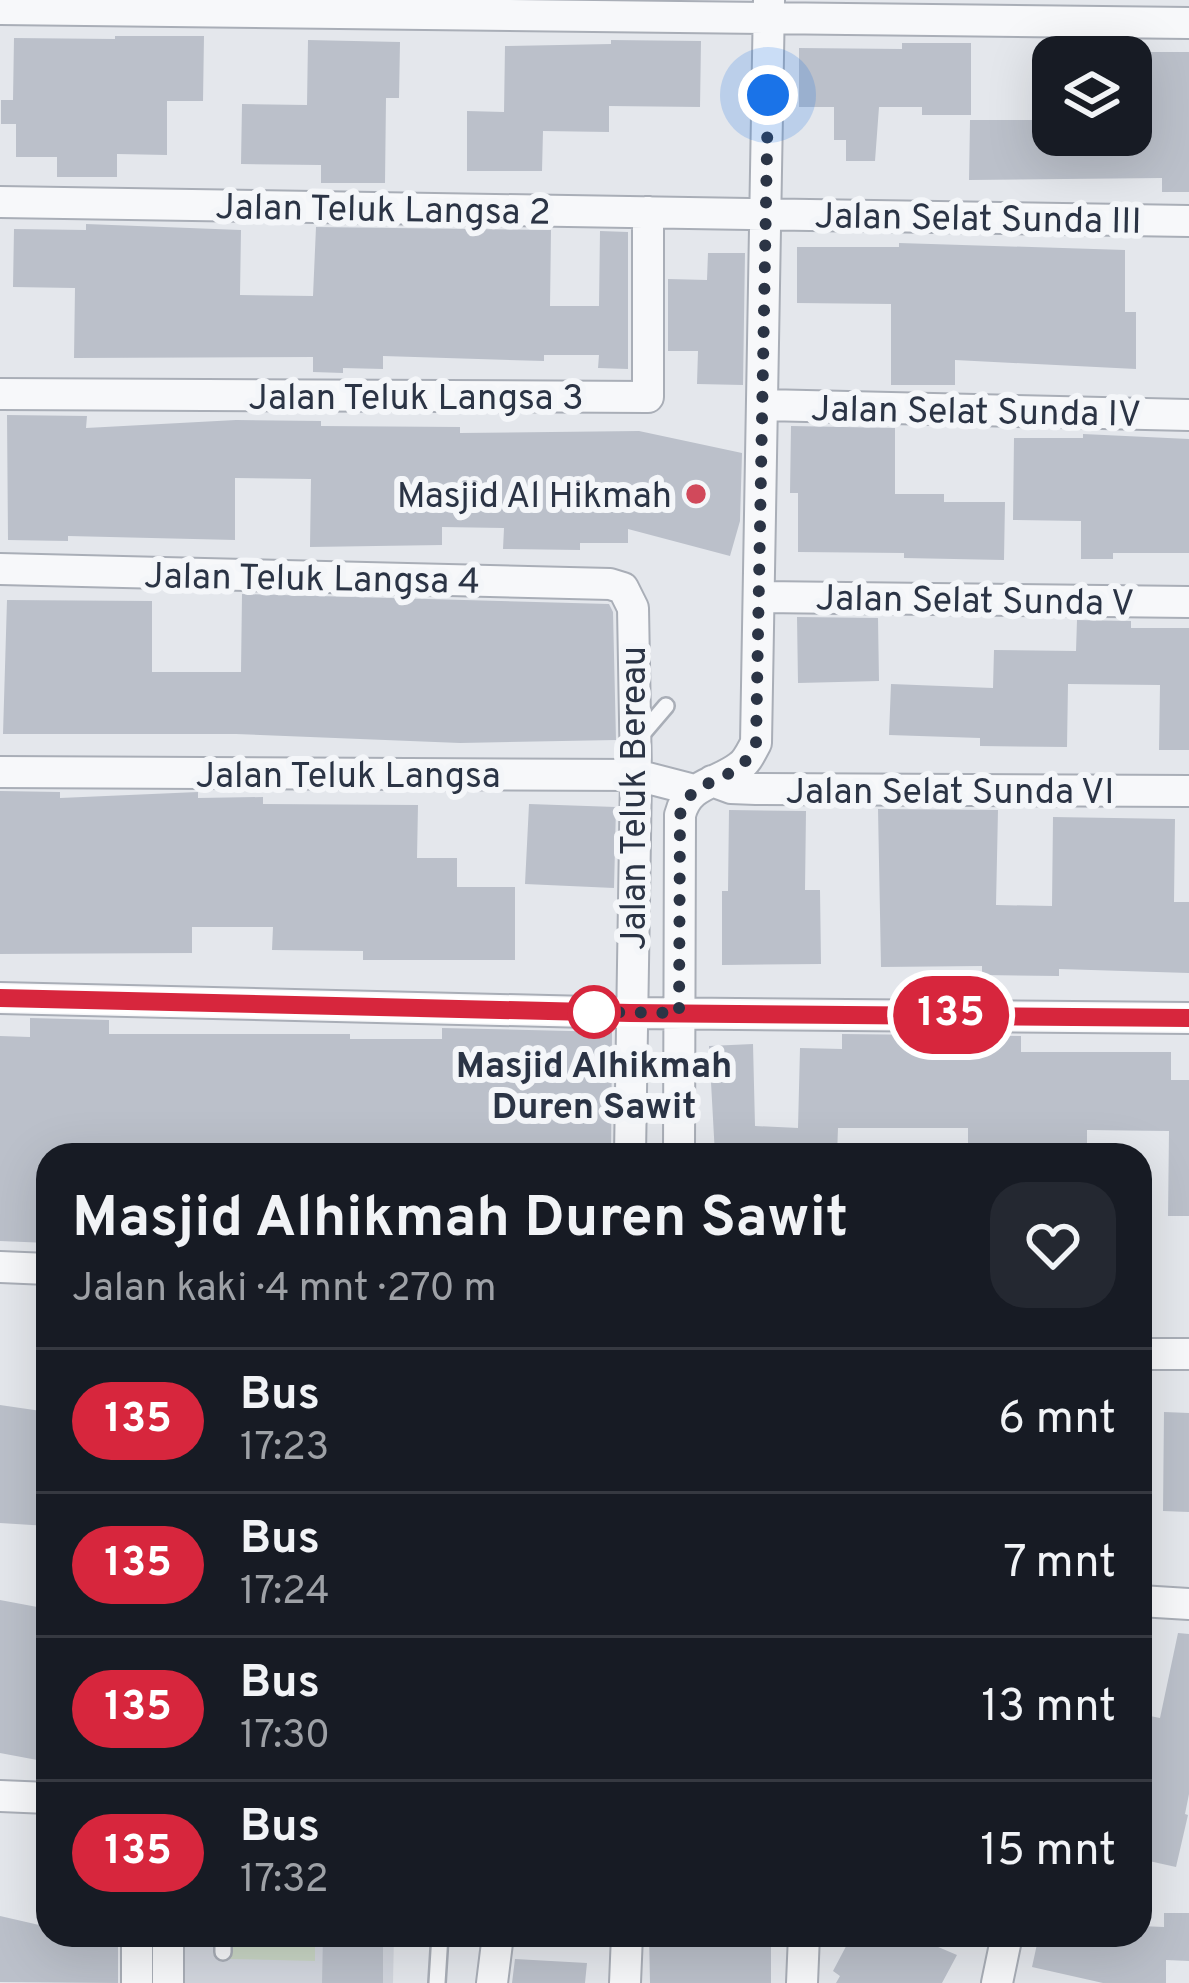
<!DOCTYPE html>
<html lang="id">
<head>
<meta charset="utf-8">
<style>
	body { margin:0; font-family:Overpass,sans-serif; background:#242831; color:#f1f3f6; height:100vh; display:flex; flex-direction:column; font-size:45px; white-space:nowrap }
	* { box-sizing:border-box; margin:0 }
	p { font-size:39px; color:#9ea1a6 }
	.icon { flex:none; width:66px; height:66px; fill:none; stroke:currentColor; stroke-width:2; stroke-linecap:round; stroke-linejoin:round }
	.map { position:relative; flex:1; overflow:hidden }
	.details { position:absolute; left:36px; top:1143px; width:1116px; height:804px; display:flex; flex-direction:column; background:#171b24; border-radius:36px; box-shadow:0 12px 48px #0002 }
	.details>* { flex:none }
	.badge { padding:0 24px; border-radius:39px; font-size:42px; line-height:78px }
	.controls { position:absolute; left:1032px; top:36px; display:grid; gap:24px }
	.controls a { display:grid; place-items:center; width:120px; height:120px; border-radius:24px; background:#171b24; box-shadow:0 12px 48px #0002; font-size:60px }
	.you { position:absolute; width:60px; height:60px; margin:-30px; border:9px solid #fff; border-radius:50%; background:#1a73e8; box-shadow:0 0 0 18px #1a73e833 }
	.map>.badge { position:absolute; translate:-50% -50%; box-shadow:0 0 0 6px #fff }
	.round { display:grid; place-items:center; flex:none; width:126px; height:126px; border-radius:36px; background:#242831 }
	.headline { display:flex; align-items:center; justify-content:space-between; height:204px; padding:0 36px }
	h1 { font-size:57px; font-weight:700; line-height:90px }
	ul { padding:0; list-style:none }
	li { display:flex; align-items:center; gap:36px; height:144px; padding:0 36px; border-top:3px solid #363941 }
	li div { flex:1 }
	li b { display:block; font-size:45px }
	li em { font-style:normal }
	li .badge { min-width:132px; font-weight:700; text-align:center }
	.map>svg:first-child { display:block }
	.built { fill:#d2d6de }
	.green { fill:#c9d6c5 }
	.building { fill:#bbc0ca }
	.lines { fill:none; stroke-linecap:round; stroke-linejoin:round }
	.service-casing { stroke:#a9aeb7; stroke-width:20 }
	.minor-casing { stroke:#a9aeb7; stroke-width:34 }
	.service { stroke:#f7f8fa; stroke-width:15 }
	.minor { stroke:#f7f8fa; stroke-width:30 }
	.line-casing { stroke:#fff; stroke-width:27 }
	.line { stroke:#d7263d; stroke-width:18 }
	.walk { stroke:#2b3445; stroke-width:12; stroke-dasharray:0 21.6 }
	.poi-dot { fill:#d1495b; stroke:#f4f6f9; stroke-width:4.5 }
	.stop-dot { fill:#fff; stroke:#d7263d; stroke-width:6 }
	.labels { text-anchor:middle; stroke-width:12; stroke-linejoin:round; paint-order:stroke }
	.street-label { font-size:36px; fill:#2b3445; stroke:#f4f6f9 }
	.poi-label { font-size:36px; fill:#2b3445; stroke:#f4f6f9; text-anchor:end }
	.stop-label { font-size:36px; font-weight:bold; fill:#2b3445; stroke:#f4f6f9 }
</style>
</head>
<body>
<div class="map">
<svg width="1189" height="1983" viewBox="0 0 1189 1983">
	<rect width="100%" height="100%" fill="#e4e7ec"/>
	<!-- built -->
	<path class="built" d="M184,1935H394L393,1983H184Z"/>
	<!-- green -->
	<path class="green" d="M231,1935H315V1961L230,1959Z"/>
	<!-- building -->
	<path class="building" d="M115,36H204L203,101H167V155L117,154V177H57V157H16V124H1V100H13L14,38L115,39Z
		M308,40L400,42L399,98H386L385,183H321V165L241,164L242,104L307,105Z
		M611,40L701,41L700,107L609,106V132L543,131L542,171H467V111L504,112L505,46L611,44Z
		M902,43H971V115H922V107H879L875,161H846V140H834V107H799V48L902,49Z
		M1131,52H1189V192H1162V178L969,180L970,120H1053V135H1131Z
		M86,224L241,230L240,295L313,296L316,227L551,230L550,306H599L600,231L628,232V369L598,368L599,355H544V361L383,356V369L343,368V373L313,372V357L74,358L75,288L13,287L14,229L86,230Z
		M899,243L1125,250V312H1136V369L955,360V385H891V304L797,303V247H899Z
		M708,253H745L743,385L697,384L698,351H668V279L707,280Z
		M7,415L87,416L86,428L236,420L321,421V426L460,427V433L639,431L742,453L740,521L730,556L628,529V543H580V550L503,549L504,528L442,527V545L310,547L311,479L235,478V540L68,536V541L8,540Z
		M791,426L895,428V494H944V502H1005L1004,560L904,558V553L798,552V493H790Z
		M1083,434L1189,439V553H1113V559H1081V521L1013,520L1014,438H1083Z
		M242,594L609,604L613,612L616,740L460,743L236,734H3L7,600L152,601V672H241Z
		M797,617L878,618L879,681L798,683Z
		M1077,620L1131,621V628H1189V750H1159L1160,685L1068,684L1067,747L980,746V738L889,735L891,684L993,688L994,650L1076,651Z
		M0,791L60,792V798L198,792V798L263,797V804L418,805L417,858H457V887H515V960H363V951L272,950L273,927H192V953L0,954Z
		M529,804L616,807L614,888L525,884Z
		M878,809L998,810L996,905L1052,906L1053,817L1175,819L1174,902H1189V973L1059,969V976L982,975V966L881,967Z
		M729,810L806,811L805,890H820L821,964L722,965V891H728Z
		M30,1018L109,1020V1034H350V1039H442V1028L612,1032L611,1155H48V1243L0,1241V1036L30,1037Z
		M842,1034L1021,1036V1052H1171V1080H1189V1216H1168L1169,1131L1087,1130V1155H968V1128H838L837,1155H715L709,1046L753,1044L755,1126L798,1128L800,1048L842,1049Z
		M0,1405L48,1412V1526L0,1523Z
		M1164,1412L1189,1413V1512L1163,1511Z
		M0,1600L48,1609V1762L0,1753Z
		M1178,1633L1189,1634V1794L1185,1814L1188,1815L1176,1867L1140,1859V1813L1146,1788L1140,1787V1714L1160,1718Z
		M1164,1913H1189V1961L1166,1960V1983H1103L1032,1967L1039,1935H1140V1926L1164,1927Z
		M0,1916L48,1927V1935L118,1936V1983L0,1982Z
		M323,1935H383V1983H322Z
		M649,1935H771V1983H650Z
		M852,1935H910L957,1955L942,1983H836L840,1976L833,1971Z
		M515,1959L587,1963L585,1983H512Z"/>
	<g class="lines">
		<defs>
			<path id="service" d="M637,740L666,706
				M223,1952V1935
				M437,1983L440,1935"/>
			<path id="minor" d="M0,9L1189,23
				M0,202L1189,221
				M0,394L648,397V212
				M764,405L1189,415
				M0,569L610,584L623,588L633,608L636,775L630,1155
				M761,597L1189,602
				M0,772L636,775L694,790
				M712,781L731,788L756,789L1189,791
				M0,998L630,1013L1189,1018
				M679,1155L680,815C688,783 715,785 739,767C747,762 751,752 756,743L769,0
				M0,1267L48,1269
				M1140,1354H1189
				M1140,1601L1189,1604
				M0,1796L48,1798
				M137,1935V1983
				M168,1935V1983
				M492,1983L498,1935
				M625,1983L627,1935
				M802,1983L804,1935
				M997,1983L1007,1935"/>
		</defs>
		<!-- service casing -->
		<use href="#service" class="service-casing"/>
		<!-- minor casing -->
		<use href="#minor" class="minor-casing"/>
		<!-- service -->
		<use href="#service" class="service"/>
		<!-- minor -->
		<use href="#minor" class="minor"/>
	</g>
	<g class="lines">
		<defs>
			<path id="line" d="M0,998L630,1013L1189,1018"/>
		</defs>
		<!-- line casing -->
		<use href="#line" class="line-casing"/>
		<!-- line -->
		<use href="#line" class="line"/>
		<!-- walk -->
		<path class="walk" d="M594,1012H585L679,1013L680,815C688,783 715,785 739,767C747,762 751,752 756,743L768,95"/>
	</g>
	<!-- markers -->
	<circle class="poi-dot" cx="696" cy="494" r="12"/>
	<circle class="stop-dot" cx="594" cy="1012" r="24"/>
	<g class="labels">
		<!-- street labels -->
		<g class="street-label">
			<text transform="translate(383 208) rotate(1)" y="13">Jalan Teluk Langsa 2</text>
			<text transform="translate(978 217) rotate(1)" y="13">Jalan Selat Sunda III</text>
			<text x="416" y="409">Jalan Teluk Langsa 3</text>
			<text transform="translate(976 410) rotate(1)" y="13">Jalan Selat Sunda IV</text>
			<text transform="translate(312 577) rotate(1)" y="13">Jalan Teluk Langsa 4</text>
			<text transform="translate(975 599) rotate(1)" y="13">Jalan Selat Sunda V</text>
			<text x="348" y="787">Jalan Teluk Langsa</text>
			<text x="950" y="803">Jalan Selat Sunda VI</text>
			<text transform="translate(632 798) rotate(-90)" y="13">Jalan Teluk Bereau</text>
		</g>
		<!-- poi labels -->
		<g class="poi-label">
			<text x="672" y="507">Masjid Al Hikmah</text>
		</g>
		<!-- stop labels -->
		<g class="stop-label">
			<text x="594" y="1077">Masjid Alhikmah<tspan x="594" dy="41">Duren Sawit</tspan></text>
		</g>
	</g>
</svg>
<div class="controls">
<a><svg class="icon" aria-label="layers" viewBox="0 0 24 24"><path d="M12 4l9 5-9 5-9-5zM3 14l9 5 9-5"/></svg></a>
</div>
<div class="you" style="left:768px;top:95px"></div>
<b class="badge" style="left:951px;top:1015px;background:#d7263d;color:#fff">135</b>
<section class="details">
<div class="headline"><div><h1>Masjid Alhikmah Duren Sawit</h1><p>Jalan kaki · 4 mnt · 270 m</p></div><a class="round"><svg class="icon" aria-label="heart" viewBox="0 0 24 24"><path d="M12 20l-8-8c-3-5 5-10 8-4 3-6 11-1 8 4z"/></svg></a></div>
<ul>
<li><span class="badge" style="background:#d7263d;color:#fff">135</span><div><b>Bus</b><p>17:23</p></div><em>6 mnt</em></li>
<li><span class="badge" style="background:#d7263d;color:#fff">135</span><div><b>Bus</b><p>17:24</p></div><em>7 mnt</em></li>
<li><span class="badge" style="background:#d7263d;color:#fff">135</span><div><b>Bus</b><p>17:30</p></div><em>13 mnt</em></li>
<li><span class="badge" style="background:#d7263d;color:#fff">135</span><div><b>Bus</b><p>17:32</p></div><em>15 mnt</em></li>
</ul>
</section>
</div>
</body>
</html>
